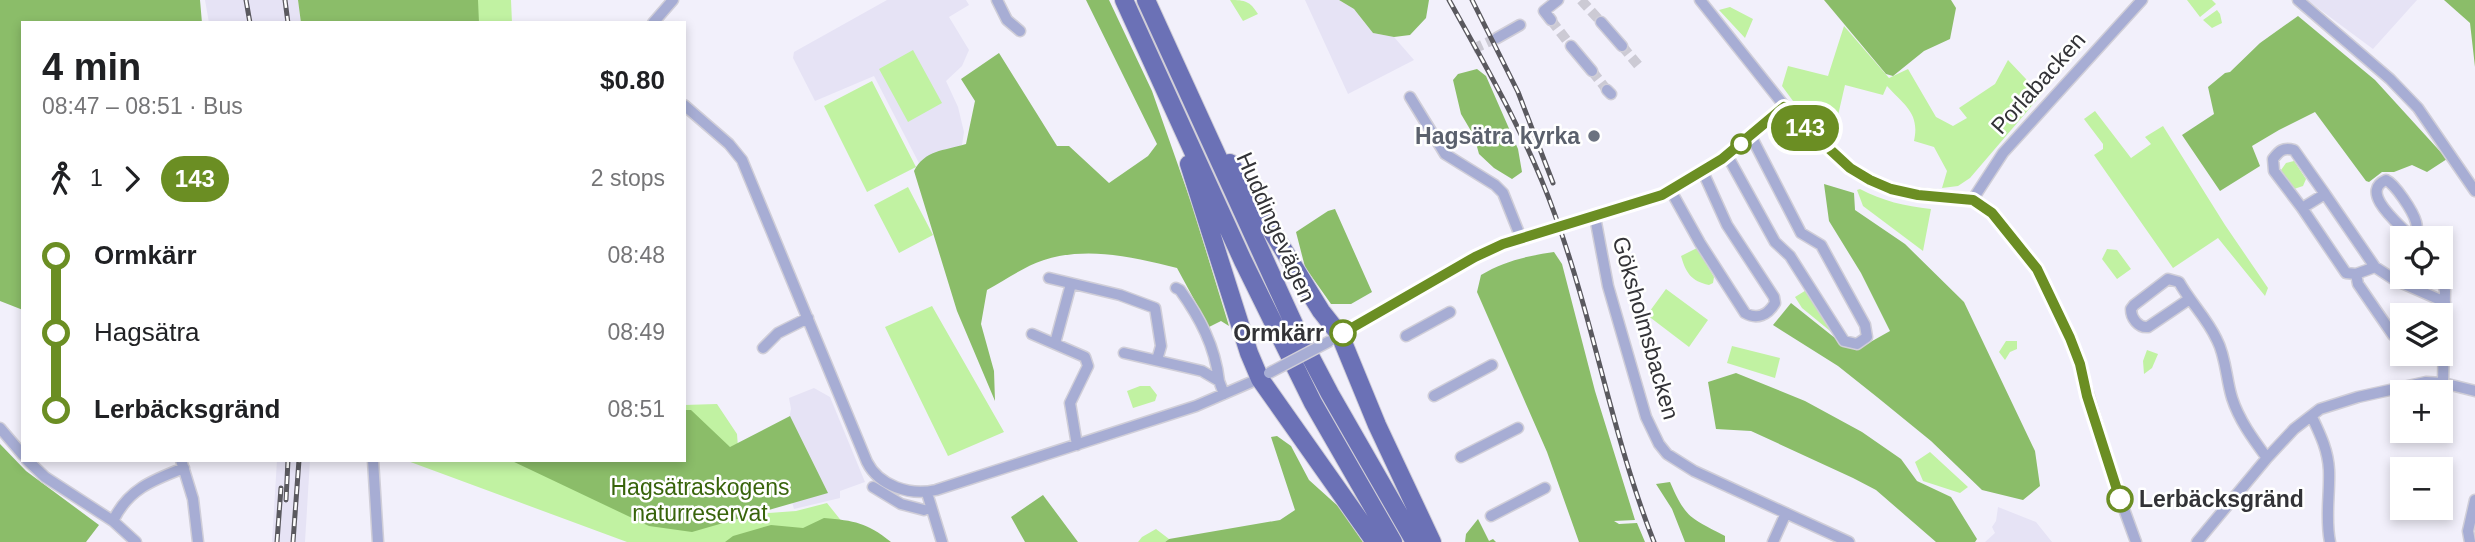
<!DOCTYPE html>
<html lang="en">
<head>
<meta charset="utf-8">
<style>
	body { margin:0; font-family:Arial,sans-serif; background:#f2f2f2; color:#202124; height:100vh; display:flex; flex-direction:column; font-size:26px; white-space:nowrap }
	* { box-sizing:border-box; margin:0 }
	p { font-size:23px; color:#757577 }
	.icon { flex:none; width:38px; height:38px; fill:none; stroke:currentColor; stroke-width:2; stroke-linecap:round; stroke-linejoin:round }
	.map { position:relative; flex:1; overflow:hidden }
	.sheet { position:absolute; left:21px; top:21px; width:665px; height:441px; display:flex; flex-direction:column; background:#fff; border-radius:0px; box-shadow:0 4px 10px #0003 }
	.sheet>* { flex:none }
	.badge { padding:0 14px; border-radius:23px; font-size:24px; line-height:46px }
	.controls { position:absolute; left:2390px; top:226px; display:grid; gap:14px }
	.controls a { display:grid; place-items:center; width:63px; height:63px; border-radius:0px; background:#fff; box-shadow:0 4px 10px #0003; font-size:35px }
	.map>.badge { position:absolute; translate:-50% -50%; box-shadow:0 0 0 4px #fff }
	.legs { display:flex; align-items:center; gap:10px; height:77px; padding:0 21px; font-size:23px }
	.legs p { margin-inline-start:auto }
	.headline { display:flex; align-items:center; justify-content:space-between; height:119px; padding:0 21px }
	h1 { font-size:38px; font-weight:700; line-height:52px }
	ul { padding:0 21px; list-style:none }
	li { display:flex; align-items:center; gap:24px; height:77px; font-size:26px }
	li i { display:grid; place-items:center; width:10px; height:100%; margin:0 9px; background:currentColor }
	li i::after { content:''; width:18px; height:18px; margin:-9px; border:5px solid; border-radius:50%; background:#fff }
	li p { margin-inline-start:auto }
	li:first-child i { background:linear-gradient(#0000 50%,currentColor 0) }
	li:last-child i { background:linear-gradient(currentColor 50%,#0000 0) }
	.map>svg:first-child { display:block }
	.built { fill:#e6e3f5 }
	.green { fill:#c1f2a2 }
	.forest { fill:#8bbd69 }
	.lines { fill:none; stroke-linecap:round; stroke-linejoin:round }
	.street-tunnel { stroke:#cccad4; stroke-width:10; stroke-dasharray:10 5; stroke-linecap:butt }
	.street-casing { stroke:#d0ced8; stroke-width:13 }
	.primary-casing { stroke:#d0ced8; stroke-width:20 }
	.street { stroke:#a7add4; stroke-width:10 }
	.primary { stroke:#6b71b6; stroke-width:18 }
	.rail-casing { stroke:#5a595f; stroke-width:5 }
	.rail { stroke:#fff; stroke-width:2.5; stroke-dasharray:8; stroke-linecap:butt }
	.street-bridge-casing { stroke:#d0ced8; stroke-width:13; stroke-linecap:butt }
	.street-bridge { stroke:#a7add4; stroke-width:10 }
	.line-1-casing { stroke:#fff; stroke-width:16 }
	.line-1 { stroke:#6b8e23; stroke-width:10 }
	.worship-dot { fill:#6b7280; stroke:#fff; stroke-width:2.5 }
	.stop-1-dot { fill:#fff; stroke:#6b8e23; stroke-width:3.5 }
	.labels { text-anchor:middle; stroke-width:5; stroke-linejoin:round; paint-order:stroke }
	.street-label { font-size:23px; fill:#333337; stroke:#fff }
	.worship-label { font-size:23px; font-weight:bold; fill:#5b616d; stroke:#fff; text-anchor:end }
	.stop-label { font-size:23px; font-weight:bold; fill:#333337; stroke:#fff; text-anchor:end }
	.park-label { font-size:23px; fill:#38640b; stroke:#fff }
</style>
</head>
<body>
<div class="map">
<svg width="2475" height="542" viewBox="0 0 2475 542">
	<rect width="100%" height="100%" fill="#f2f0fb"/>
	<!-- built -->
	<path class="built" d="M205,0H298L301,23H209Z
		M887,0H966L969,5L949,17L969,50L962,66L946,81L958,107L964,132L962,145L921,167L874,76L815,101L793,58L794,52Z
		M1305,0H1339L1354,9L1373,33L1394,37L1414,60L1348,94Z
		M2307,0H2417L2373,49Z
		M814,388L830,397L865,482L840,491V498L794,509L788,488L783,451L791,409L789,398Z
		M277,460H310L305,542H272Z
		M1998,507L2036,522L2052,542H1985L1995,533L1992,527L1996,521Z"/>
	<!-- green -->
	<path class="green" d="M313,0H511L512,23H316Z
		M1230,0C1245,0 1250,1 1258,14L1243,21Z
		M2187,0H2212L2216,4L2200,17Z
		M1730,7L1753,19L1745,38L1719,10Z
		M2217,10L2220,14L2222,23L2212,28L2203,20Z
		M1844,26L1889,78L1908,69L1936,117L1953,126L1967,118L1959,108L1995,84L2008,60L2041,95L1970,178L1958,186L1942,188L1947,171L1934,147L1914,141C1920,113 1905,106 1887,86L1883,95L1845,85L1836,124L1843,128L1832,141L1793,101L1782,86L1788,66L1828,76Z
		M913,50L942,103L908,122L879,69Z
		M872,81L916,167L867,192L824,106Z
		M2095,111L2131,158L2151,144L2145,137L2163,126L2225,225L2268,288L2265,296L2218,238L2173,268L2094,155L2103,149V144L2084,119Z
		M2294,161L2306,179L2303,186L2294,189L2281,170L2286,163Z
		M908,187L933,235L899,253L874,205Z
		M1860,189C1883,201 1904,206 1931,209L1923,251L1863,206L1857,190Z
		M1697,248L1714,277L1713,283L1709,285C1691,281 1686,273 1681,256Z
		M2107,249L2117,250L2131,269L2117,279L2102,259Z
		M1666,289L1708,320L1689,347L1647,315Z
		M1808,289L1835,335L1802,308L1795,297Z
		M2402,305L2411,315H2403V329L2391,314Z
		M932,306L1004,432L948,456L885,327Z
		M2006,341H2017V349L2010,352L2005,360L1999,352Z
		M1732,346L1780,358L1775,378L1727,363Z
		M2147,350L2158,354L2152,368L2144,374L2143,361Z
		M1140,386H1150L1157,395L1155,401L1133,408L1127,391Z
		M717,404L737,434L743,515L796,511L827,503L847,528L878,542H627L405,460H684V405Z
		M1930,452L1968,487L1960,493L1923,481L1915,462Z
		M1156,529L1169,539L1165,542H1138L1142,537Z"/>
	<!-- forest -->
	<path class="forest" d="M0,0H200L202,23H23V310L0,301Z
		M298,0H478L479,23H301Z
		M1086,0H1109L1152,91L1192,205L1229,326L1221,321L1209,327L1177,268C1133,257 1088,246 1044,260C1025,266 1005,280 987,290L981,324L994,371L995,401L957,311L914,171C925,150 943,151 966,144L975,101L961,79L999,53L1057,146H1069L1109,183L1148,156L1157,144Z
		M1339,0H1429L1426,18L1410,35L1394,37L1373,33L1354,9Z
		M1824,0H1951L1956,8L1950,39L1924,51L1893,76L1886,74Z
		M2444,0H2475V67L2470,23Z
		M2298,16L2375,80L2447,159L2427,172L2412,165L2394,172H2382L2369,182L2366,181L2315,112L2279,130L2252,146L2260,166L2220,191L2182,135L2214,114L2208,87L2225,73L2230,72L2260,43Z
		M1477,69L1486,76L1518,149L1522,172L1512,179L1494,168L1479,154L1474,136L1461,114L1453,80L1458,74Z
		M1824,184L1854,193L1855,210L1905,244L1964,302L2035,451L2040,486L2023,500L1982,490L1931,441L1877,397L1838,366L1773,325L1791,303L1840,342L1858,349L1890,331L1861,273L1829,221Z
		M1335,209L1372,292L1351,304H1331L1305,267L1296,232L1328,211Z
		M1554,252L1562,264L1595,391L1635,520L1614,521L1619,524L1637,523L1645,542H1579L1547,452L1477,292L1481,275C1504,261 1527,256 1554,252Z
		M1736,373L1805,401L1862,432L1901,459L1917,481L1951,497L1977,539L1975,542H1936L1876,490L1853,478L1751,431L1716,429L1708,382Z
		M684,410H691L730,447L790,416L828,493L692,532L649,526L510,460H684Z
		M1277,436L1291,446L1309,480L1339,507L1363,542H1165L1169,539L1280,520L1295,510L1271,437Z
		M0,444L26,471L99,525L86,542H0Z
		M1670,482C1686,519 1691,518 1725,536V542H1685L1672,509L1656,484Z
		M1043,495L1075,538L1078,542H1025L1011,517Z
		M824,518C855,521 866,522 891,542H725L733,536L771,525L803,528Z
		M1478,519L1489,541L1493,539L1496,542H1465L1466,534Z"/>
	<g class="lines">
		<!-- street-tunnel -->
		<path class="street-tunnel" d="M1581,0L1601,22
			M1551,20L1571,46
			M1622,46L1638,65
			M1473,49L1497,38
			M1592,71L1607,90"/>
		<defs>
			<path id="street" d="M997,0L1007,20L1020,31
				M1700,0L1794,118L1850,168L1880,185L1901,192L1973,199L1992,213L2018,246L2037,269L2076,353L2117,490L2136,542
				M2298,0L2390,79L2418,108L2475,191
				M1551,20L1544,11L1558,0
				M1601,22L1622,46
				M653,23L673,0
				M1497,38L1520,25
				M1571,46L1592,71
				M1607,90L1611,94
				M1410,97L1445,154L1495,185L1503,193L1521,238
				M684,105L729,144L742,160L867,462C879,486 910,496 936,490L1196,406L1263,377
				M1727,155L1775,242L1790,256L1844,341L1857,344L1867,337L1865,325L1821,245L1801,233L1751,136
				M1671,191L1700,243L1745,313C1757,320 1768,315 1775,303L1774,297L1727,225L1703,172
				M1973,199L2003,153L2142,0
				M2302,208L2274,171L2273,159C2279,151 2283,147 2294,150L2325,194
				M1595,217L1608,286L1646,417L1659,444L1667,454L1694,471L1849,542
				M2416,233L2406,232C2395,221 2360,191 2386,180C2395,184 2413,211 2416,222C2418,229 2415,231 2420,238
				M2375,267L2325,194L2302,208L2346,273L2356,274L2375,267L2395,280L2445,302
				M2356,274L2358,284L2393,335
				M2441,274L2445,291L2443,383
				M1049,278L1120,295L1155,308L1161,346L1157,360
				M1176,288L1180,290C1200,318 1215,346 1219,381
				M2188,300L2148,327C2138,328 2131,318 2131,309L2134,305L2168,279L2179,282C2190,302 2207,318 2217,340C2226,357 2226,379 2232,398C2239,420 2253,439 2267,458
				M1032,334L1085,357L1088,366L1070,403L1077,445
				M1406,336L1450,312
				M1337,337L1475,257L1503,244L1662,195L1722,159L1785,107
				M1055,343L1071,284
				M763,348L778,333L808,318
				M1124,353L1202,371L1219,381L1224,394
				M1434,396L1492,365
				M2312,417C2320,434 2328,450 2329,470C2330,494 2325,518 2330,542
				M0,428L23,455
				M1461,457L1518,428
				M27,460L45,477L113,521L136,542
				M181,460L193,499L198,542
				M373,460L378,542
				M873,487L901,504L924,510
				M927,493L942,542
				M1491,516L1545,488
				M113,521C128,489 153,480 184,468
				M1773,542L1786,513
				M2197,542L2267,458L2294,429L2320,409L2358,397L2426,382L2443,383L2475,391
				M2470,542L2468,531L2475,500"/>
			<path id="primary" d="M1124,0L1243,261L1313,403L1393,542
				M1146,0L1298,333L1330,394L1415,542
				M1230,163L1321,311L1340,335L1377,425L1432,542
				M1189,164L1249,353L1260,379L1375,542"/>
		</defs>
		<!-- street casing -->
		<use href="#street" class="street-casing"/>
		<!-- primary casing -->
		<use href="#primary" class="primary-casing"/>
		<!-- street -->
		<use href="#street" class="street"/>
		<!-- primary -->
		<use href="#primary" class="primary"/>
		<defs>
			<path id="rail" d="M246,0L250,23
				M285,0L288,23
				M1449,0C1488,70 1528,139 1555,215C1594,322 1612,436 1654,542
				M1472,0L1518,92L1553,183
				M286,500L288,460
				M277,542L281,488
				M293,542L299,460"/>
		</defs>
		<!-- rail casing -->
		<use href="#rail" class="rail-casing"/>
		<!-- rail -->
		<use href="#rail" class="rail"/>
		<defs>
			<path id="street-bridge" d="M1269,373L1330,341"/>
		</defs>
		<!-- street-bridge casing -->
		<use href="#street-bridge" class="street-bridge-casing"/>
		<!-- street-bridge -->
		<use href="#street-bridge" class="street-bridge"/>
	</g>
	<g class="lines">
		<defs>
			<path id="line-1" d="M1343,333L1475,257L1503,244L1662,195L1722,159L1784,107L1850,168L1870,180L1891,189L1918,195L1973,200L1992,213L2037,269L2070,338L2080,364L2087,396L2120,499"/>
		</defs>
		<!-- line-1 casing -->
		<use href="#line-1" class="line-1-casing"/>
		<!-- line-1 -->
		<use href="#line-1" class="line-1"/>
	</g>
	<!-- markers -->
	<circle class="worship-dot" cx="1594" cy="136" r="7"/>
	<g class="stop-1-dot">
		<circle cx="1741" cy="144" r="9"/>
		<circle cx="1343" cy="333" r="12"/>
		<circle cx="2120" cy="499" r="12"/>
	</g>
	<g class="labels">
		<!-- street labels -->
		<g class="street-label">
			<text transform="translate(2038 83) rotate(-48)" y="8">Porlabacken</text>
			<text transform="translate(1276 227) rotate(66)" y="8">Huddingevägen</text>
			<text transform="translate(1646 328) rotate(74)" y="8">Göksholmsbacken</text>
		</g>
		<!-- worship labels -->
		<g class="worship-label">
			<text x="1580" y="144">Hagsätra kyrka</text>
		</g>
		<!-- stop labels -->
		<g class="stop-label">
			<text x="1324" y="341">Ormkärr</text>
			<text x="2139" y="507" text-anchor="start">Lerbäcksgränd</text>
		</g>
		<!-- park labels -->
		<g class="park-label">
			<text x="700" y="495">Hagsätraskogens<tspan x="700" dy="26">naturreservat</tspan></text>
		</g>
	</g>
</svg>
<div class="controls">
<a><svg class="icon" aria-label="locate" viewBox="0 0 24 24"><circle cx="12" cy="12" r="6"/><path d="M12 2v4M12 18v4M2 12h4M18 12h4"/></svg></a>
<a><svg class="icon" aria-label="layers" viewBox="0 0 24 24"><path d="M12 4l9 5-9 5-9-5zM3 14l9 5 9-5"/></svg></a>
<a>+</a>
<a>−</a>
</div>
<b class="badge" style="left:1805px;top:128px;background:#6b8e23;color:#fff">143</b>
<section class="sheet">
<div class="headline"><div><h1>4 min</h1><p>08:47 – 08:51 · Bus</p></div><b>$0.80</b></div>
<div class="legs"><svg class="icon" aria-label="walk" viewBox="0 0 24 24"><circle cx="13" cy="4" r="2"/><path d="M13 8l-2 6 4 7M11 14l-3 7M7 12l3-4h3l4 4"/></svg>1<svg class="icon" aria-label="forward" viewBox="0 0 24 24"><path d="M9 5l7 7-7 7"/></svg><b class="badge" style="background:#6b8e23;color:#fff">143</b><p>2 stops</p></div>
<ul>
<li><i style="color:#6b8e23"></i><b>Ormkärr</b><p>08:48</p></li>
<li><i style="color:#6b8e23"></i><span>Hagsätra</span><p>08:49</p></li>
<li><i style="color:#6b8e23"></i><b>Lerbäcksgränd</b><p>08:51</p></li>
</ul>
</section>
</div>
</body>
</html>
